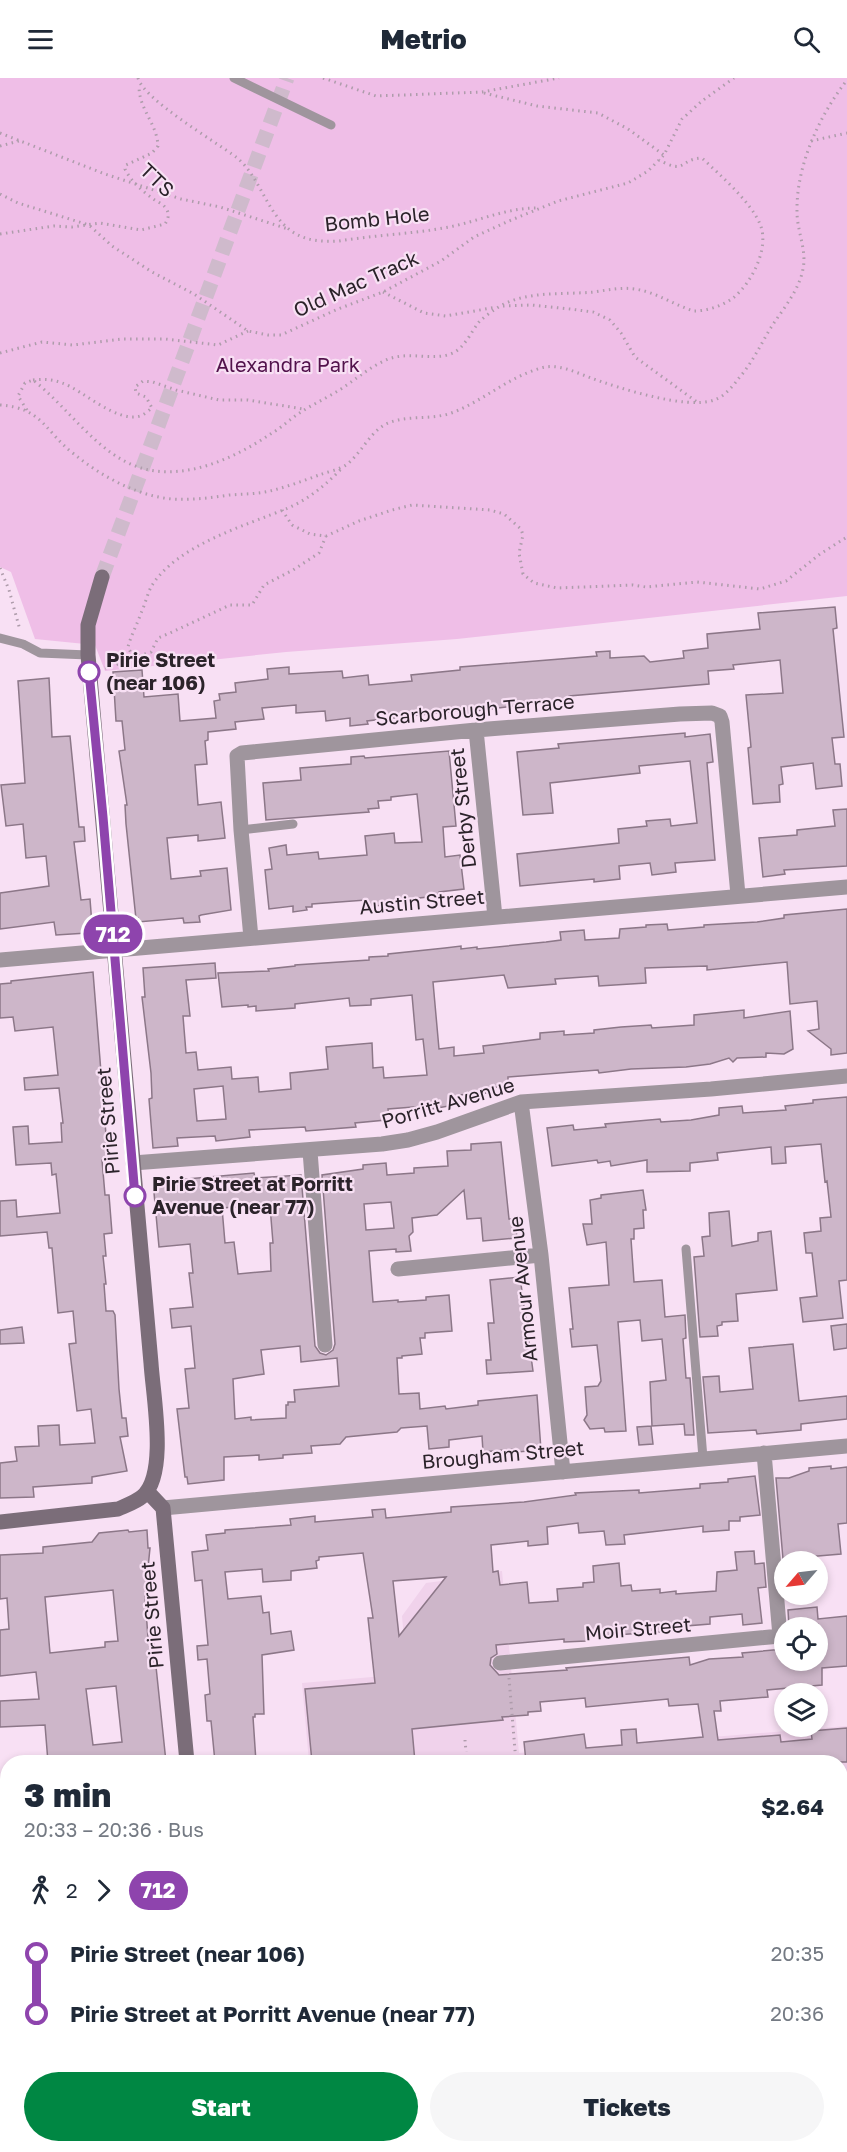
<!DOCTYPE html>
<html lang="en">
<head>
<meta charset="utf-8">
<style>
	body { margin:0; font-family:"Golos Text",sans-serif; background:#f6f6f7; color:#1f2937; height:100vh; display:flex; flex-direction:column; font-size:22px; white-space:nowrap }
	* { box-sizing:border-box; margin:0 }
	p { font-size:20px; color:#747a83 }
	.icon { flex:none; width:33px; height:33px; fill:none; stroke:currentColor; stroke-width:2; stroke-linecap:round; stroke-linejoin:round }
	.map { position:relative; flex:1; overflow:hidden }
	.sheet { position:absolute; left:0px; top:1677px; width:848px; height:398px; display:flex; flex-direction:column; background:#fff; border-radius:24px 24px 0 0; box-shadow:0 3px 9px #0003 }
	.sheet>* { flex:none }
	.badge { padding:0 12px; border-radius:20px; font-size:21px; line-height:39px }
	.needle { width:39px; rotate:242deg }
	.buttons { position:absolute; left:774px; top:1473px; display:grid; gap:12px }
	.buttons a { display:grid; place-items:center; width:54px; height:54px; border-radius:50%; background:#fff; box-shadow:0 3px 9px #0003; font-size:30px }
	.map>.badge { position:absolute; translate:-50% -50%; box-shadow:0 0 0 3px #fff }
	.legs { display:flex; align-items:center; gap:9px; height:66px; padding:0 24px; font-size:20px }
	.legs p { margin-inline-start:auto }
	.overview { display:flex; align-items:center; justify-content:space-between; height:102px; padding:0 24px }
	h1 { font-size:33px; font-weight:800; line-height:45px }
	.cta { display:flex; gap:12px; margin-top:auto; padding:12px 24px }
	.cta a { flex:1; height:69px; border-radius:36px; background:#008743; color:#fff; font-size:24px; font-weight:800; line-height:69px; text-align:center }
	.cta a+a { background:#f6f6f7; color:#1f2937 }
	ul { padding:0 24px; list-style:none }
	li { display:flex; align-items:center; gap:21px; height:60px; font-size:22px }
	li i { display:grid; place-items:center; width:9px; height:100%; margin:0 8px; background:currentColor }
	li i::after { content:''; width:15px; height:15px; margin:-8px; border:4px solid; border-radius:50%; background:#fff }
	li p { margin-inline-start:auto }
	li:first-child i { background:linear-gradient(#0000 50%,currentColor 0) }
	li:last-child i { background:linear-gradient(currentColor 50%,#0000 0) }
	header { display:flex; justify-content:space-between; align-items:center; height:78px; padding:0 24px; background:#fff; font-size:27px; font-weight:800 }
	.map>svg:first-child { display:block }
	.built { fill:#f0d2eb }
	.green { fill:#efbee7 }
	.building { fill:#cdb6c9; stroke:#8c7788; stroke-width:1.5; fill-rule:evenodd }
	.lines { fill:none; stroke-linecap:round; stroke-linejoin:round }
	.secondary-tunnel { stroke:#cfbacc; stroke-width:15; stroke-dasharray:15 8; stroke-linecap:butt }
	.path { stroke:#ae9cab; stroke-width:3; stroke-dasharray:1.5 4.5; stroke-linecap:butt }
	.lane { stroke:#9f959d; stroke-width:9 }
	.street { stroke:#9f959d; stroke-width:15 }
	.secondary { stroke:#7b6d79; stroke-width:15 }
	.primary { stroke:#62515f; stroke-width:15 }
	.highway { stroke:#4c3a49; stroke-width:18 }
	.line-1-casing { stroke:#fff; stroke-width:14 }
	.line-1 { stroke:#8e44ad; stroke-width:9 }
	.stop-1-dot { fill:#fff; stroke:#8e44ad; stroke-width:3 }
	.labels { text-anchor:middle; stroke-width:4.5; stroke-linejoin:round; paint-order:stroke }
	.street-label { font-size:20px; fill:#2b232a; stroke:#f8e0f4 }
	.park-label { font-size:20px; fill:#52124c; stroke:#f8e0f4 }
	.stop-label { font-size:20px; font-weight:bold; fill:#2b232a; stroke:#f8e0f4; text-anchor:start }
</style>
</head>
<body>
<header><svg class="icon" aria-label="menu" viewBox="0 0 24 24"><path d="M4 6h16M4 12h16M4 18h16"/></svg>Metrio<svg class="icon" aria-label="search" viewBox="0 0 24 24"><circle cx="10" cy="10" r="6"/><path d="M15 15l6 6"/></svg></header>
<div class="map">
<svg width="847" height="2074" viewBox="0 0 847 2074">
	<rect width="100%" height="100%" fill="#f8e0f4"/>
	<!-- built -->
	<path class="built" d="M502,1493L519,1675L847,1648V1723H840V1684H309L302,1605L407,1596L402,1538L426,1505L456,1501L457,1497Z
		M847,1743V1913L840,1914V1744Z
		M7,1817L8,1992H0V1818Z
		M840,2022H847V2074H667V2067H840Z
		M418,2067H449V2074H344Z
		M474,2067H646V2074H475Z"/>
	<!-- green -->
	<path class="green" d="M0,0H847V518L457,561L286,574L105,593L95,567L35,561L11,494L0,489Z"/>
	<!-- building -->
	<path class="building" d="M835,529L837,550L833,551L844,659L832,660L835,686H840L842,708L816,711L813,685L781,689L783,706L779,707L780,724L753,726L748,670L751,669L746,617L783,615L780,582L733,587L734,591L708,593L709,606L569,618V621L475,633V636L458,638V633L428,636L367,643L368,646L350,648V640L326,643L325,633L296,635V627L262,630L264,641L235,644L236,651L208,654V662L205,663L207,686L195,687L198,727L221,724L225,760L198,763V757L167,760L171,801L201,798L200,793L227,790L231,832L201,837L199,838L200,844L184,845L183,840L138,844V840L136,841L126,746L125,727H127L119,673L125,672L122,643H116L113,594L142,592L144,619L178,616L180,643L216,640L214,623L220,622L219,616L236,614L235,605L268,601L267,591L289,589V596L342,593L343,600L368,597L369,607L412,603L411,597L460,592V589L597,578L596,574L610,573V580L644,578L650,584L684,580L683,573L708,570L707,556L760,551L758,535Z
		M49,600L52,659L70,658L79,749H84L85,763L74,764L81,822L90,821L92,847L87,855L56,857L54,844L0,851V815L49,808L46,778L26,780L23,746L6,748L1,707L25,705L18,603Z
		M685,655V659L710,656L713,684L707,685L715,782L675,785L676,794L652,797L650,785L619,788L620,801L594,804V801L520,808L517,776L619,765L618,751L647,748L646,743L670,741L671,748L697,745L690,683L639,688L640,695L550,705L553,735L523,737L517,674L559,670L558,666Z
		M449,673L456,748L443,749L445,779L460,777L464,811L439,814L437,818L410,821L411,824L383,827L367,829L366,822L312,826V829H306L307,832L293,834V828L269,831L265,792L272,791L269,770L286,767L287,777L318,774L319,781L367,777L365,758L394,755L395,765L422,764L417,716L391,719V722L378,723L379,730L368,731L369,734L266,742L263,705L301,702L300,690L351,686V679L364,678L365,680Z
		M847,731V788L784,792L785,796L763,799L759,760L797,757V752L835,748L833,732Z
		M847,831V975L831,977V971L808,953L819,951L817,923L790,926L787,884L707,892V888L645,890L646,905L599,908L598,898L555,901L556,906L508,910L504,897L433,904L439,971L454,969V978L484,975L483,968L540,961V955L564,953V957L594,955V952L621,949L651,947L652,950L694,947V937L744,932V940L790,933L793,971L784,976L766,975V979L737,980L733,984L729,980L710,986L686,989L631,991L599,995L598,992L508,999V1008L485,1010L486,1015L459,1017L460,1026L426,1032V1028L388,1031L389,1038H386V1042L355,1045L356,1049L306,1053L305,1049L249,1052L250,1059L216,1063L215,1058L177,1060L178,1068L153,1070L149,1021L152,1020L151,995L142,919H145L143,890L215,885L216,900L186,902L190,938H183L186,975L196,974L198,992L231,989L232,1001L258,999L259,1014L291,1011L290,995L328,991L326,969L372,965L373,990L383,989L384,1000L427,997L423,961L416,962L412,917L371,921V927L350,928L349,920L295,926V930L256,933V928L248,929V927L222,929L218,895L269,893L268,891L295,888V887L369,882V879L388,878V876L445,870L461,868V871L477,869V871L546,864L561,862L560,854L584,852L585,862L619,860L620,851L646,849V847L667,846L668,852L704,849V847L757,844L784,840V837ZM223,1008L226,1041L197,1043L194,1011Z
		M93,894L108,1082H102L105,1117H109L112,1155L104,1156L106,1178H103L106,1206H104L106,1233H113L115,1237L119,1311L122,1340H126L128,1358L120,1359L127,1393L92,1399V1405L33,1409L34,1419L0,1420V1385L17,1383L15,1369L39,1368L38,1348L59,1347L60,1367L95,1365L91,1331L77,1333L69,1266L76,1265L73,1233L58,1235L52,1170H49L47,1154L0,1158V1123L16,1122L17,1139L60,1135L56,1096L52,1097L51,1085L16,1087L13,1049L28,1048L29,1066L62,1064L61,1045H63L59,1010L25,1012L24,1000L58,997L53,949L15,953L13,939L0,940V906L11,905V903Z
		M847,1019V1202L839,1203L843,1240L803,1244L800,1220L817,1218L812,1175H806L804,1155L821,1153L820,1140L831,1139L827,1103L825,1104L821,1066L785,1069L786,1085L772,1086L771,1069L717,1075L718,1082L690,1085V1093L647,1094V1082L611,1088L610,1083L598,1085L597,1082L552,1088L547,1050L573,1047L574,1052L606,1049L605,1046L660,1041L661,1044L691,1042L719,1037V1030L742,1028L743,1035L786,1032L785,1028L813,1025V1022Z
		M501,1064L509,1141H515L517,1160L483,1163L481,1140L467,1141L464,1112L437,1137L412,1140L413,1154L409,1158L411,1173L396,1174V1171L369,1173L373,1224L398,1222V1224L426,1222V1219L449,1217L452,1253L425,1255V1260H420L422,1276L402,1278V1280H397L399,1316L419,1315L420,1331L445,1328L446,1331L478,1327V1323L537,1317L541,1372L517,1374V1371L483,1374L482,1358L449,1362V1369L429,1371L427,1348L401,1350L397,1354L346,1359L340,1366L311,1368L312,1375L283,1377V1380L259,1382V1377L224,1379V1402L188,1406L187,1399H185L177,1331L189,1330L185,1291L195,1290L191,1248L172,1250L170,1231L193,1229L189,1195H193L190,1166L159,1169L153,1104L254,1095L255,1100L301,1097L315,1268L320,1275L326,1277L333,1272L335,1266L322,1097L363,1091V1087L386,1085L387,1097L414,1095V1090L448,1088L447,1073L471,1072V1066ZM391,1124L394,1150L366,1152L364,1126ZM262,1127V1129L270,1128L273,1165H270L271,1193L238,1196L234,1164L225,1165L222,1130ZM300,1268L301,1284L337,1280L339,1308L294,1312L295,1324H288V1327H286V1340L251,1342V1339L235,1341L233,1301L264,1296L261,1272Z
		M643,1112L646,1132H643L644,1150L634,1151V1161H631L634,1204L662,1202L665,1239L685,1237L686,1260L683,1261L686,1300H690L694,1357H685L684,1346L652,1348L650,1304L666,1302L662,1261L642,1263L640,1242L618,1244L626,1353L605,1354L604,1350L590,1351L584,1342L587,1337L585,1309L598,1308L601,1303L597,1267L572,1269L570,1251H573L569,1210L609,1207L606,1164L587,1167L583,1146H592L590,1122L601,1120V1117Z
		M729,1133L732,1168L758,1163V1155L771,1153L777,1212L736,1216L738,1243L722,1244V1247L717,1248L718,1258L700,1259L694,1179L704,1178L702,1159L710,1158L709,1135Z
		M520,1199L533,1293L487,1296L486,1282H491L488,1245H494L490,1202Z
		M847,1246V1270L834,1272L831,1248Z
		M22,1249L24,1265L0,1266V1252Z
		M793,1266L799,1323L847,1318V1341L801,1346V1352L757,1356L756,1352L708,1355L703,1299L719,1298L720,1314L753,1311L749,1270Z
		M651,1348L653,1366L639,1367L637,1349Z
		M831,1388V1391L847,1389V1445L838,1446L841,1476L783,1481L776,1400H789L809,1393V1390Z
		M755,1398L760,1437L740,1439V1443H729V1452L703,1454V1448L624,1457L625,1466L606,1467L604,1453L579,1455L578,1445L547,1449L548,1466L528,1468V1463L491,1467L493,1494L498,1493L500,1507L527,1504L529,1525L558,1523L557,1511L583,1509V1505L594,1504L593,1488L619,1485L621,1508L631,1507L632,1513L660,1511V1515L676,1513V1516L716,1513L717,1494L737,1492L735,1474L754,1473L755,1486L764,1485L766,1509L758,1510L762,1545L743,1547L742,1536L710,1539V1546L686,1548L687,1552L586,1559V1563L564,1564V1561L496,1567L497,1576L491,1580L490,1587L499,1597L567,1592L566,1590L689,1579L690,1587L709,1581L743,1579L742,1575L784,1571V1582H818V1546L789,1549L788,1532L817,1529L818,1541L847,1538V1588L822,1590V1607L767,1612L768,1619L720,1623L721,1633H714L718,1662L780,1657L781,1664L812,1661L811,1653L847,1650V1684H526L524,1664L584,1656L586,1670L622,1667L621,1652L636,1651L637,1665L703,1659L698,1626L669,1628L668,1621L586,1629L585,1620L540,1624L541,1633L528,1634V1637L502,1639L503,1642L412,1651L415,1684H399V1682L365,1684H312L305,1611L375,1605L368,1540H373L363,1475L319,1479V1482L316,1483L317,1490L291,1493V1502L263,1504L262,1491L225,1494L228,1521L261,1518L263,1535L269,1534L271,1556L291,1553L294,1572L262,1577L264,1636H255V1639H253L256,1684H215L211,1643H207L205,1617L210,1616L207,1581L198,1582L197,1568L208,1567L202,1502L195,1503L192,1474L208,1472L206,1457L225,1455V1452L291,1447L290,1441L315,1438V1444L373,1439L372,1432L385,1431L386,1440L451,1434V1429L524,1424L576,1417L575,1415L639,1412V1415L700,1410V1406L728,1404V1401ZM446,1499L399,1558L393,1503Z
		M128,1452L129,1454L147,1452L148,1470H150L148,1490H152L153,1504L147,1505L148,1518H145L148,1560H153L166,1684H48L45,1647L0,1649V1623L39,1621L36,1594L0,1598V1552L9,1551L7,1520L0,1521V1477L43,1475V1469L92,1464L99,1455ZM113,1512L118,1563L105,1564V1569L50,1575L45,1519ZM116,1608L122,1664L93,1667L86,1611Z"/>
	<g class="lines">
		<!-- secondary-tunnel -->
		<path class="secondary-tunnel" d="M102,499L287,0"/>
		<!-- path -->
		<path class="path" d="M138,0C143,21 216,64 236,79C260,98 266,134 290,152C304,163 322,164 339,163C375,157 413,156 449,149C480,143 508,129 540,130
			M323,0L376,18L482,14L559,0
			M484,15L537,28L598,35L628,51L664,77
			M0,55L105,96L181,121L220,129L288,151
			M811,63L847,55
			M0,68L19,63
			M0,116L18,125L89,147L112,168L152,194L194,216L248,253L268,257H281L338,231L383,214L441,183L474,159L509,143L558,123L628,105L648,93L664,77L682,41L702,23L734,0
			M0,156L54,148L72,149L100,145L141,152L165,146C169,140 170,134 164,128C161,125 156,123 152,120C142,113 130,102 125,91L126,87L152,75L158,68C157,45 139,32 139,8
			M383,214L424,235L446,238L497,229
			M503,228L531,227L570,231L593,234L610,242L621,255L635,279L697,324
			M0,275L42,264L73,267L122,261H165L218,267L248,253
			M33,302C43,301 52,301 62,305C83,312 116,345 140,338C144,337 149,332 152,330L146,319L136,315L135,309L143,303L153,304L176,312L219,322H248L303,331
			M0,327C43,330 45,354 74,376C101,398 137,418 172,421C192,422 210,420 229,417C243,416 257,416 270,413C286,409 303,403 319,397C327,394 338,392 346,387C361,376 369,355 386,346C407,336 432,343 454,334C484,322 509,299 541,290C557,285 575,294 591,300C619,310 686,332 714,322C724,319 733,308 739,300C752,285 760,268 770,251C782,232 799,213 803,191C807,172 797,153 797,134C796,88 819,38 847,2
			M27,332L18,318L25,305L33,302C68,329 98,377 141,390C186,403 235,380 272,355C281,350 289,342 298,336C311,327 327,320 341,311C356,301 370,289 386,282C409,272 433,284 453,275C465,269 471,254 479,244C484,239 491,234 497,230C525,212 563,217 594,214C608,212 621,209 635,211C656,214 674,227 694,233C707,233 722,228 733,220C752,205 770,169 760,146C751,124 720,97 702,80C679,81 687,97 659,82
			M282,432L292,447L310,456L326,458L359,443L392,432L412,427L490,432L504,436L521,451L523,457L519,475L523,496L534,505L557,510L633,507L646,509L697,504L760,511L786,503L820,476L847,459
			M0,490L9,512L20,552
			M133,579L128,569C131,557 137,547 141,535C145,527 147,517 151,509C176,467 245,448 288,430C309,421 327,406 343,389
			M105,590C121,586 135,579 151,574L158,560L170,555L230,527H252L264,507L293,492L319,475L326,458
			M509,1600L516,1684
			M465,1662L466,1674
			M840,2021L847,2020
			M0,2065L8,2064"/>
		<!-- lane -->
		<path class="lane" d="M234,0L331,47
			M0,560L23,566L40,575L88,577
			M241,752L293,746
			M686,1171L703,1380"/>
		<!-- street -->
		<path class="street" d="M476,652L495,839
			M251,860L241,752L237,678L242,675L476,652L680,636L712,635L720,638L722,644L738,817
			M0,882L847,809
			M521,1024L541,1177L563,1394
			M310,1073L325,1267
			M133,1085L382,1066L408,1062L437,1054L521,1024L711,1011L847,998
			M398,1191L541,1177
			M163,1430L847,1368
			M500,1585L780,1558L764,1375
			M840,1738L847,1737
			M0,1808L8,1807
			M462,2067L463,2074
			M655,2067L656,2074"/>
		<!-- secondary -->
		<path class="secondary" d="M147,1413L163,1430L187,1684
			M0,1444L118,1431C127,1427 136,1424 143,1418C168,1395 153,1318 151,1285L88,577V547L102,499"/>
		<!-- primary -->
		<path class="primary" d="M840,2000L847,1999
			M0,2012H8
			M78,2074L151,2067"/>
		<!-- highway -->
		<path class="highway" d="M840,1937H847
			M221,2067L222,2074"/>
	</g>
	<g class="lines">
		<defs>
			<path id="line-1" d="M89,594L103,739L135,1118"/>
		</defs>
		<!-- line-1 casing -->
		<use href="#line-1" class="line-1-casing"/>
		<!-- line-1 -->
		<use href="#line-1" class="line-1"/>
	</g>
	<!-- markers -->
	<g class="stop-1-dot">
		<circle cx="89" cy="594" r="10"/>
		<circle cx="135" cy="1118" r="10"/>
	</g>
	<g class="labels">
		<!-- street labels -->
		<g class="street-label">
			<text transform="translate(157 102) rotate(44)" y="7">TTS</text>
			<text transform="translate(377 141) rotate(-6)" y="7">Bomb Hole</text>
			<text transform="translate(356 206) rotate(-24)" y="7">Old Mac Track</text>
			<text transform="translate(475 632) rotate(-5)" y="7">Scarborough Terrace</text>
			<text transform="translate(463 730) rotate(-96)" y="7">Derby Street</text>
			<text transform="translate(422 824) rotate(-5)" y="7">Austin Street</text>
			<text transform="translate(448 1025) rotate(-16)" y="7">Porritt Avenue</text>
			<text transform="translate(108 1043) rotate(-95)" y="7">Pirie Street</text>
			<text transform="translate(523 1211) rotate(-96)" y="7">Armour Avenue</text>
			<text transform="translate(503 1377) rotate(-5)" y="7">Brougham Street</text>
			<text transform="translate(152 1537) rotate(-95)" y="7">Pirie Street</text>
			<text transform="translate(638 1551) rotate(-5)" y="7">Moir Street</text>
		</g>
		<!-- park labels -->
		<g class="park-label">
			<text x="288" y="294">Alexandra Park</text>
		</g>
		<!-- stop labels -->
		<g class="stop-label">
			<text x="106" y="589">Pirie Street<tspan x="106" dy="23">(near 106)</tspan></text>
			<text x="152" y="1113">Pirie Street at Porritt<tspan x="152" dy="23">Avenue (near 77)</tspan></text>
		</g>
	</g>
</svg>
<div class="buttons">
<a><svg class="needle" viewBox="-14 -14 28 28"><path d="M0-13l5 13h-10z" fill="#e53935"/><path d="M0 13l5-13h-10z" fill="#747a83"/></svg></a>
<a><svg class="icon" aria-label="locate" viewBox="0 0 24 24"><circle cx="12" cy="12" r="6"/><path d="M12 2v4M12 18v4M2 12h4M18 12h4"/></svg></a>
<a><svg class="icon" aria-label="layers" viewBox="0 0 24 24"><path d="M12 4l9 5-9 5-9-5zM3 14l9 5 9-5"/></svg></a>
</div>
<b class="badge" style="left:113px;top:856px;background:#8e44ad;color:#fff">712</b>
<section class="sheet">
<div class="overview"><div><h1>3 min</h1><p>20:33 – 20:36 · Bus</p></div><b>$2.64</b></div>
<div class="legs"><svg class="icon" aria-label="walk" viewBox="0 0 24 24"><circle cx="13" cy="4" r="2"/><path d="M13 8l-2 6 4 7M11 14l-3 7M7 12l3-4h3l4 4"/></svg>2<svg class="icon" aria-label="forward" viewBox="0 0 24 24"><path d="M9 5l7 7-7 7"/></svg><b class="badge" style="background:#8e44ad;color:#fff">712</b></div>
<ul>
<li><i style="color:#8e44ad"></i><b>Pirie Street (near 106)</b><p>20:35</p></li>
<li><i style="color:#8e44ad"></i><b>Pirie Street at Porritt Avenue (near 77)</b><p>20:36</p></li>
</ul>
<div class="cta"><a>Start</a><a>Tickets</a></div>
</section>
</div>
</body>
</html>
